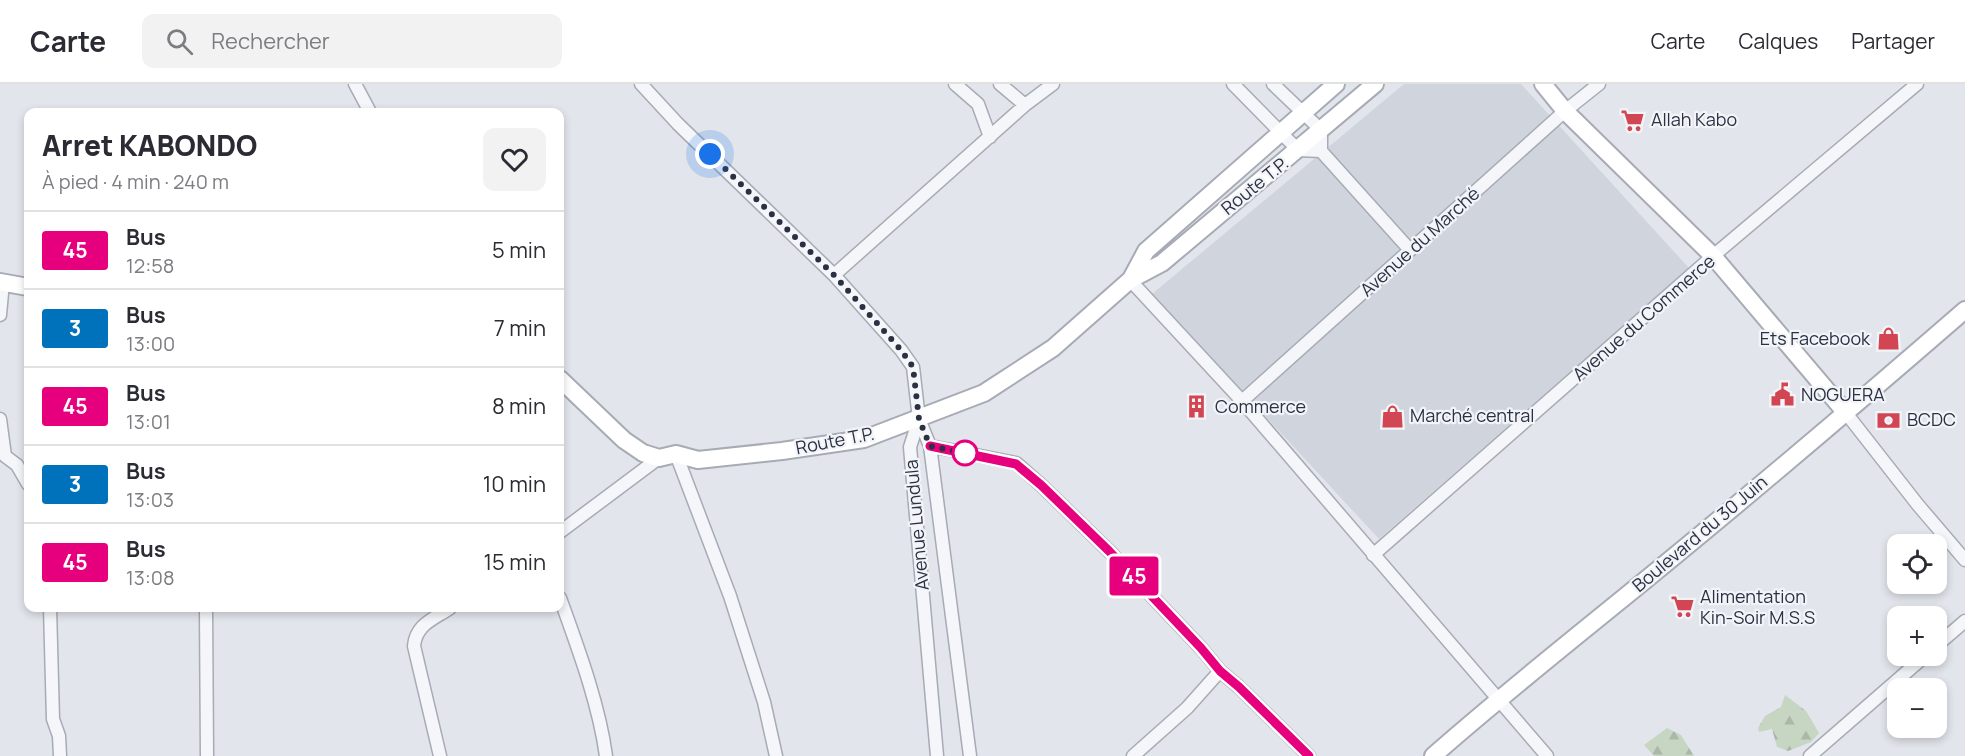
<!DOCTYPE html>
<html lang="fr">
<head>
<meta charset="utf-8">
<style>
	body { margin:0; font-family:Manrope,sans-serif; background:#f2f2f3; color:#2b2b33; height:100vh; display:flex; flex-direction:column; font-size:22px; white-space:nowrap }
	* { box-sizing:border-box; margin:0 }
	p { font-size:20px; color:#7c7c81 }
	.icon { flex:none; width:33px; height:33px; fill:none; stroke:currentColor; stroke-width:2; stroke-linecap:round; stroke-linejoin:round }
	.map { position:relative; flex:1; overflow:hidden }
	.details { position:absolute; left:24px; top:24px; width:540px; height:504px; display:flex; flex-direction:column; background:#fff; border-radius:12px; box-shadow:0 3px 9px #0003 }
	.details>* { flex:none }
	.badge { padding:0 12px; border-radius:4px; font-size:21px; line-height:39px }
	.controls { position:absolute; left:1887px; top:450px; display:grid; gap:12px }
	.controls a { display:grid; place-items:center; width:60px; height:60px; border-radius:12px; background:#fff; box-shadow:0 3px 9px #0003; font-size:30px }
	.you { position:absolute; width:30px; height:30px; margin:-15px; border:4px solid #fff; border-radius:50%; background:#1a73e8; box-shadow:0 0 0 9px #1a73e833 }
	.map>.badge { position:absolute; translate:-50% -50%; box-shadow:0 0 0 3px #fff }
	.round { display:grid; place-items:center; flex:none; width:63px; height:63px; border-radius:12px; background:#f2f2f3 }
	.headline { display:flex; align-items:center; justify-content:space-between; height:102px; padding:0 18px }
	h1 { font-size:28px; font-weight:800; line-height:45px }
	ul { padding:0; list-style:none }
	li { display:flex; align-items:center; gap:18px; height:78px; padding:0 18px; border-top:2px solid #e1e1e2 }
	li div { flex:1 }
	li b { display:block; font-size:22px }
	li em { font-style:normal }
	li .badge { min-width:66px; font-weight:700; text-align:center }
	header { display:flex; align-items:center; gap:36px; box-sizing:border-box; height:84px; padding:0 30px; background:#fff; border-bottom:2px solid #e1e1e2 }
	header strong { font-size:28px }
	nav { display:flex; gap:33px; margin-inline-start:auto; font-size:21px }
	.search { width:420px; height:54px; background:#f2f2f3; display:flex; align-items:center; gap:15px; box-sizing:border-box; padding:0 21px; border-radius:12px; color:#7c7c81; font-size:22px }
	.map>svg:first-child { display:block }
	.built { fill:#d0d4dd }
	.forest { fill:url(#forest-firs) }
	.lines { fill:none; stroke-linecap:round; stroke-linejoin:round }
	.street-casing { stroke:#a7abb5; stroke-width:15 }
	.secondary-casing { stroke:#a7abb5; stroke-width:20 }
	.street { stroke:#f5f6f9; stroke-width:12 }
	.secondary { stroke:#fff; stroke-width:16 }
	.line-casing { stroke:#fff; stroke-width:14 }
	.line { stroke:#e6007e; stroke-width:9 }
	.walk { stroke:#2a3143; stroke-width:6; stroke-dasharray:0 10.8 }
	.stop-dot { fill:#fff; stroke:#e6007e; stroke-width:3 }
	.labels { text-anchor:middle; stroke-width:4.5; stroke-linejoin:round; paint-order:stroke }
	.poi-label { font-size:18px; fill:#2a3143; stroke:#f2f4f8; text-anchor:start }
	.street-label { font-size:18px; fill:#2a3143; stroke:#f2f4f8 }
</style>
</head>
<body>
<header>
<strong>Carte</strong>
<div class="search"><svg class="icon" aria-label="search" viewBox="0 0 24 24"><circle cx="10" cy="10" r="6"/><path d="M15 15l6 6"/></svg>Rechercher</div>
<nav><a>Carte</a><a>Calques</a><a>Partager</a></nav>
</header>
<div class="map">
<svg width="1965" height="672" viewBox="0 0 1965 672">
	<defs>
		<pattern id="forest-firs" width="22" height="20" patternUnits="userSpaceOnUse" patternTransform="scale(1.5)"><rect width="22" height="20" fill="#c7d5c3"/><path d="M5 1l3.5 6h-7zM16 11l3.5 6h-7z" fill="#abb7a9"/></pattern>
	</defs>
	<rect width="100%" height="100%" fill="#e2e5eb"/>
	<!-- built -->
	<path class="built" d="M1404,0H1521L1689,184L1379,455L1152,210Z"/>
	<!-- forest -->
	<path class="forest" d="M1785,611L1806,627L1819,649L1811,658L1788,667L1777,663L1772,645L1759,648L1758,644L1765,632L1781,623Z
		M1667,644L1681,651L1694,672H1654L1644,661Z"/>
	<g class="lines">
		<defs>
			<path id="street" d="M355,0L370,28
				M641,0L678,40L834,191L901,266L913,283L919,335L930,362L970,672
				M955,0L978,20L990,53
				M1000,0L1025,21
				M1233,0L1298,66L1321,67
				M1273,0L1321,46V67L1410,166
				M834,191L1025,21L1053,0
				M1130,196L1242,317L1547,672
				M0,231L3,198
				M1242,317L1565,27L1599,0
				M1846,329L1918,421L1965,476
				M0,335L5,372L17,381L28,400
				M919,335L910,363L937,672
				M930,362L1016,379L1041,401L1109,467L1201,564L1220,587L1239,603L1309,672
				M676,370L730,512L764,618L776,672
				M560,448L659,374
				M1373,471L1713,172L1917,0
				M560,514C578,564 599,620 606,672
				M50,524L53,635L59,652L60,672
				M206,524L207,672
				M1936,562L1965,537
				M440,672L414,562C416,540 434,535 450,524
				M1133,672L1187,624L1220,587
				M1810,672L1925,572"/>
			<path id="secondary" d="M1543,0L1565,27L1713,172L1846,329
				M1131,195L1146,167L1336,0
				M0,198L28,203
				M560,295L624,356L643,369L659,374L676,370L698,376L782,367L864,355L984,309L1053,264L1130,196L1162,179L1375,0
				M1433,672C1501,612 1572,556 1643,498C1752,409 1859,318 1965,226"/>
		</defs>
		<!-- street casing -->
		<use href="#street" class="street-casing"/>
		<!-- secondary casing -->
		<use href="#secondary" class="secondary-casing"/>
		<!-- street -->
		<use href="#street" class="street"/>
		<!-- secondary -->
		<use href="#secondary" class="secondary"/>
	</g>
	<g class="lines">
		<defs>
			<path id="line" d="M930,362L1016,380L1041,401L1109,467L1201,564L1220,587L1239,603L1309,672"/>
		</defs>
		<!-- line casing -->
		<use href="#line" class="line-casing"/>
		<!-- line -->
		<use href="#line" class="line"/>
		<!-- walk -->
		<path class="walk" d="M710,70L834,191L901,266L913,283L919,335L930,362L973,371L965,369"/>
	</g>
	<!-- icons -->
	<defs>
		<symbol id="supermarket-bare" viewBox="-9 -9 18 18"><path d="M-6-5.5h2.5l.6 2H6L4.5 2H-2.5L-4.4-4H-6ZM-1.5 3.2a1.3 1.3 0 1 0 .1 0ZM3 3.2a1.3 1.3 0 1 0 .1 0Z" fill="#d14652" stroke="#f2f4f8" stroke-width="2.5" paint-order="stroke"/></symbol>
		<symbol id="shop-bare" viewBox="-9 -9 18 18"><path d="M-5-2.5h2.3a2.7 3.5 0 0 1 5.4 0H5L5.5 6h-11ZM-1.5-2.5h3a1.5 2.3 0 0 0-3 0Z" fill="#d14652" stroke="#f2f4f8" stroke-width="2.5" paint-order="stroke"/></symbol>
		<symbol id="civic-bare" viewBox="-9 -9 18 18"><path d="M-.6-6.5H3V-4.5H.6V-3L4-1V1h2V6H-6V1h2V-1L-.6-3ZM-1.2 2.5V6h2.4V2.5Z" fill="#d14652" stroke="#f2f4f8" stroke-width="2.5" paint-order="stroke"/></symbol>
		<symbol id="building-bare" viewBox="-9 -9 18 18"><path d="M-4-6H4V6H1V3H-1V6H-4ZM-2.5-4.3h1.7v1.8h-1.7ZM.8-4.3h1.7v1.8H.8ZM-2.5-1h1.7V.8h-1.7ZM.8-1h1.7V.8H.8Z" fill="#d14652" stroke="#f2f4f8" stroke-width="2.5" paint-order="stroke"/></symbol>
		<symbol id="bank-bare" viewBox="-9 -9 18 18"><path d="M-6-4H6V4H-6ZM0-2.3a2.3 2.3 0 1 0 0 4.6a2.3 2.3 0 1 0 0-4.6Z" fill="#d14652" stroke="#f2f4f8" stroke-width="2.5" paint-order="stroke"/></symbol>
	</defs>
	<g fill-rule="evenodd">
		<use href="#supermarket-bare" x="1616" y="20" width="33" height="33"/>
		<use href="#shop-bare" x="1872" y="238" width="33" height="33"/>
		<use href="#civic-bare" x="1766" y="294" width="33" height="33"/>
		<use href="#building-bare" x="1180" y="306" width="33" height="33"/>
		<use href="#shop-bare" x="1376" y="316" width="33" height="33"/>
		<use href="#bank-bare" x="1872" y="320" width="33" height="33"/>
		<use href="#supermarket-bare" x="1666" y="506" width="33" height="33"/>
	</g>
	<!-- markers -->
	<circle class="stop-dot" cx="965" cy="369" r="12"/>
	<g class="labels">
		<!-- poi labels -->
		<g class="poi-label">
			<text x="1651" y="42">Allah Kabo</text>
			<text x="1870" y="261" text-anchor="end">Ets Facebook</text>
			<text x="1801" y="317">NOGUERA</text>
			<text x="1215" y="329">Commerce</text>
			<text x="1410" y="338">Marché central</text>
			<text x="1907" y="342">BCDC</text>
			<text x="1700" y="519">Alimentation<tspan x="1700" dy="21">Kin-Soir M.S.S</tspan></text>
		</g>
		<!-- street labels -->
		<g class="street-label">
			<text transform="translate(1255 102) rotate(-39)" y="6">Route T.P.</text>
			<text transform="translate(1420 158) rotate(-42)" y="6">Avenue du Marché</text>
			<text transform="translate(1644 234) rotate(-41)" y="6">Avenue du Commerce</text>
			<text transform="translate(835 357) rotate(-11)" y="6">Route T.P.</text>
			<text transform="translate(917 441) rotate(-95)" y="6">Avenue Lundula</text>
			<text transform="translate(1700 450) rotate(-40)" y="6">Boulevard du 30 Juin</text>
		</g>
	</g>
</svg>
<div class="controls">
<a><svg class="icon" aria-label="locate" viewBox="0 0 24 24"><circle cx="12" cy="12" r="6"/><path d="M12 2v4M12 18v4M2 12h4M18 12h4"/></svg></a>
<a>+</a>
<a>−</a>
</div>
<div class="you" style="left:710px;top:70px"></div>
<b class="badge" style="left:1134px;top:492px;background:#e6007e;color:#fff">45</b>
<section class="details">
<div class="headline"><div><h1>Arret KABONDO</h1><p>À pied · 4 min · 240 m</p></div><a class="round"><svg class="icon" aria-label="heart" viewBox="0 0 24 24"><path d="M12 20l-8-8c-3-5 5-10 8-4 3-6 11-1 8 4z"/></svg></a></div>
<ul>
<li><span class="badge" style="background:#e6007e;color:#fff">45</span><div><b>Bus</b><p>12:58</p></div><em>5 min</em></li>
<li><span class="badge" style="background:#0072bc;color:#fff">3</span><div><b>Bus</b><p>13:00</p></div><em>7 min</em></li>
<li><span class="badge" style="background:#e6007e;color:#fff">45</span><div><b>Bus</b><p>13:01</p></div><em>8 min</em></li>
<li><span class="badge" style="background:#0072bc;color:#fff">3</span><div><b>Bus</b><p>13:03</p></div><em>10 min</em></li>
<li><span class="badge" style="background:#e6007e;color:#fff">45</span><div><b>Bus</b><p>13:08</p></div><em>15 min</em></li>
</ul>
</section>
</div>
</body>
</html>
